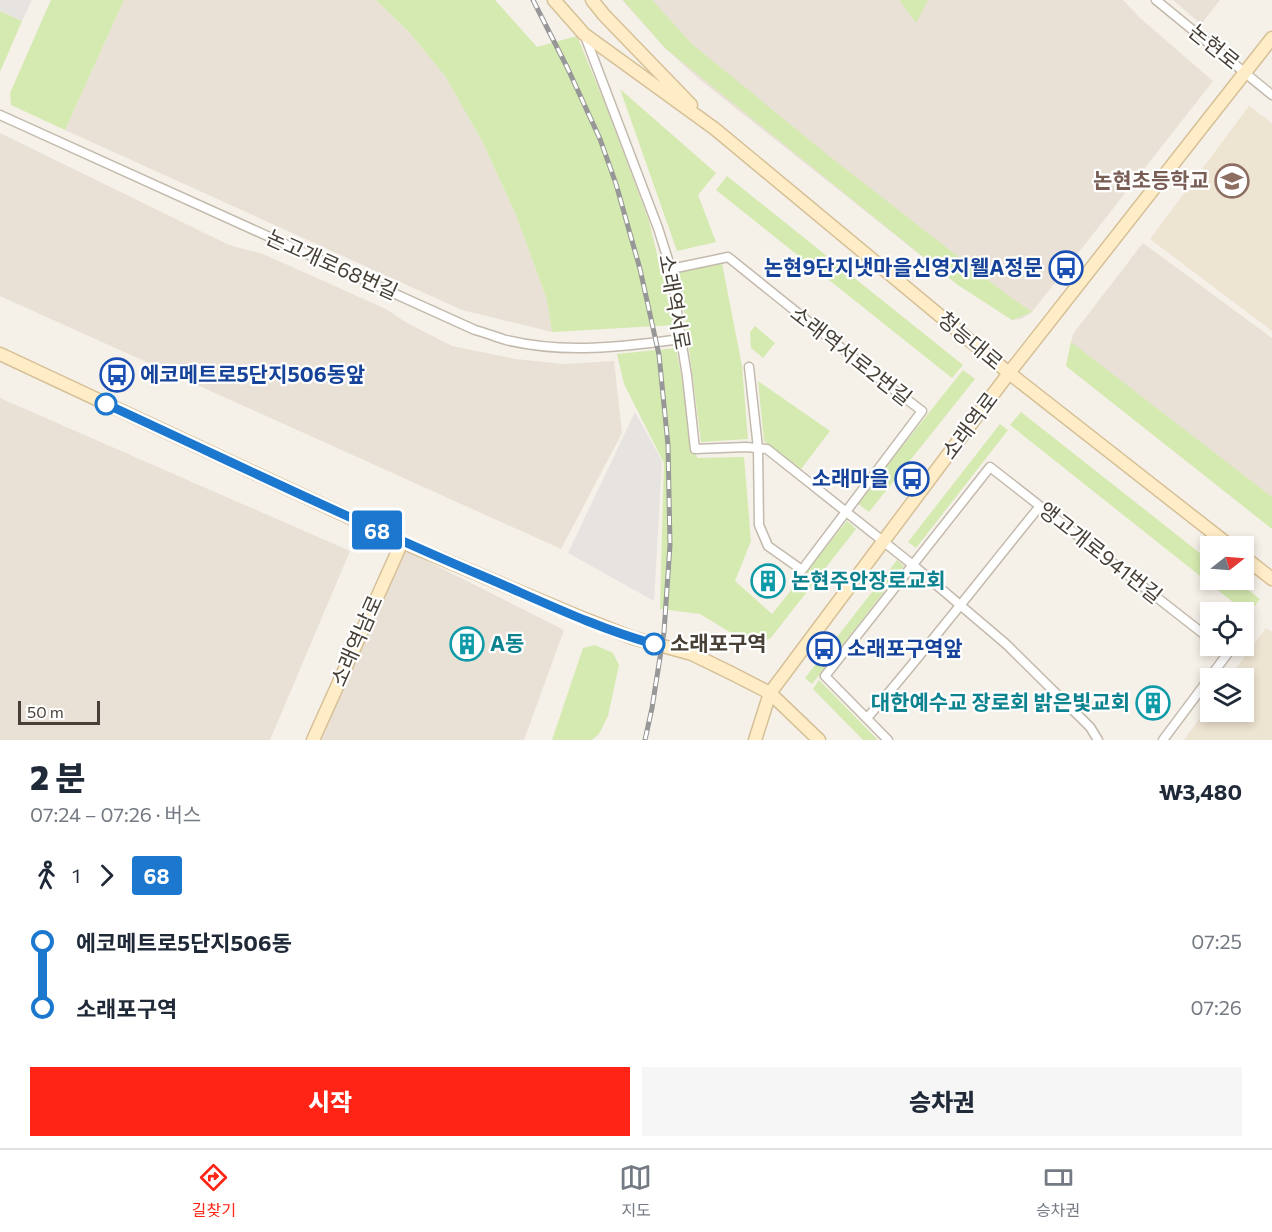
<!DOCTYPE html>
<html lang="ko">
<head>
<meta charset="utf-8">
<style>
	body { margin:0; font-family:Commissioner,"Noto Sans KR",sans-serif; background:#f6f6f7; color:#1f2937; height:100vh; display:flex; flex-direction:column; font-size:22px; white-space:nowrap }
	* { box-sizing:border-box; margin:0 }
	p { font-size:20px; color:#747a83 }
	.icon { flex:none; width:33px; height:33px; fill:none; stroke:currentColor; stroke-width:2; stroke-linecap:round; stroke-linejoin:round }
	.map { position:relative; height:740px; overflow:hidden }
	.side { display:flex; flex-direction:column; background:#fff; flex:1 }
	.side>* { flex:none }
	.badge { padding:0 12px; border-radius:4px; font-size:21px; line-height:39px }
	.needle { width:39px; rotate:73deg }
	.tools { position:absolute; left:1200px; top:536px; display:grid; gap:12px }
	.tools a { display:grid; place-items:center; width:54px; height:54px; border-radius:0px; background:#fff; box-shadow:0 3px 9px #0003; font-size:30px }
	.scale { position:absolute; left:18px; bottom:15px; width:82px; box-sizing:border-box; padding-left:6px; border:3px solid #484036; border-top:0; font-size:16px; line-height:21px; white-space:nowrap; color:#484036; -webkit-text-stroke:4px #fff; paint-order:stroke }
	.map>.badge { position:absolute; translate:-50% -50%; box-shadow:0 0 0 3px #fff }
	.legs { display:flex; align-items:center; gap:9px; height:66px; padding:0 30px; font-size:20px }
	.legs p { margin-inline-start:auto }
	.summary { display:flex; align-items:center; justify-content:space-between; height:102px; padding:0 30px }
	h1 { font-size:33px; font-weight:800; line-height:45px }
	.primary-button { display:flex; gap:12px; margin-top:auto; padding:12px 30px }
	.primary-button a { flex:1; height:69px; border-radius:0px; background:#ff2415; color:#fff; font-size:24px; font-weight:800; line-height:69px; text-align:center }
	.primary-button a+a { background:#f6f6f7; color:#1f2937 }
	ul { padding:0 30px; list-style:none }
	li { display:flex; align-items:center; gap:21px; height:66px; font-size:22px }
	li i { display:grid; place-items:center; width:9px; height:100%; margin:0 8px; background:currentColor }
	li i::after { content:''; width:15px; height:15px; margin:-8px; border:4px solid; border-radius:50%; background:#fff }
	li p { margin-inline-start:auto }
	li:first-child i { background:linear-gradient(#0000 50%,currentColor 0) }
	li:last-child i { background:linear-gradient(currentColor 50%,#0000 0) }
	.dock { display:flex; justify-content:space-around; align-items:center; height:84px; border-top:2px solid #e0e1e3; background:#fff; font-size:16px; color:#747a83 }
	.dock a { display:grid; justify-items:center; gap:3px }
	.dock .selected { color:#ff2415 }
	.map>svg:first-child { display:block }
	.residential { fill:#e9e1d6 }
	.education { fill:#eee4d2 }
	.green { fill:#d5eab0 }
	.parking { fill:#e6e3e0 }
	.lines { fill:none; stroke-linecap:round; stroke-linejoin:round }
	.street-casing { stroke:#c3baad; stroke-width:11 }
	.secondary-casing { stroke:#d6c097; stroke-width:15 }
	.street { stroke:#fff; stroke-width:8 }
	.secondary { stroke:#ffedc8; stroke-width:12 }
	.rail-casing { stroke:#979797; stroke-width:5 }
	.rail { stroke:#fff; stroke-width:3; stroke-dasharray:9; stroke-linecap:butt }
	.line-1-casing { stroke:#fff; stroke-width:14 }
	.line-1 { stroke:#1c78cf; stroke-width:9 }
	.stop-1-dot { fill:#fff; stroke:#1c78cf; stroke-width:3 }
	.labels { text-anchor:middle; stroke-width:4.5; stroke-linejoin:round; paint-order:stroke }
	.street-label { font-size:21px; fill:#484036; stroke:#fff }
	.education-label { font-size:21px; font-weight:bold; fill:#785e54; stroke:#fff; text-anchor:end }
	.transit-label { font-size:21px; font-weight:bold; fill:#164399; stroke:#fff; text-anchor:end }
	.culture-label { font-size:21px; font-weight:bold; fill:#0d838f; stroke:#fff; text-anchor:start }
	.stop-label { font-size:21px; font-weight:bold; fill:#484036; stroke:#fff; text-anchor:start }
</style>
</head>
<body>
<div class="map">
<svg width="1272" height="740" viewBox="0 0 1272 740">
	<rect width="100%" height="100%" fill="#f5f0e8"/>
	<!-- residential -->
	<path class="residential" d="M124,0H376L409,32L445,76L483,143L516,215L547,300L552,332L462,310L65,130Z
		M622,0H1123L1140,18L1213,81L1032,312L1021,319L1012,320L958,285L699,79L665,48Z
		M1173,0H1220L1201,24Z
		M0,133L229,245L263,254L386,309L407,323L452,346L516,359L563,364L614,361L622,433L561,549L0,296Z
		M1143,243L1272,338V528L1066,366L1073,334Z
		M0,398L350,551L270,740H0Z
		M399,547L564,630L524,740H313Z"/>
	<!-- education -->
	<path class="education" d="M1249,106L1272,123V331L1150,239Z
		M1266,628L1272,632V740H1184L1210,704V711H1244V678H1229Z"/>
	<!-- green -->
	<path class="green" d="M51,0H124L65,130L11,105L10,93Z
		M376,0H495L537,47L577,36L606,106L649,221L674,325L552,332L547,300L516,215L483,143L445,76L409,32Z
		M623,0H652L692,44L829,156L1010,297L1032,312L1012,320L958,285L665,48Z
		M899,0H928L916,23Z
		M0,11L22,21L0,72Z
		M620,89L716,173L698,195L716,242L677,251Z
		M727,176L963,365L952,378L716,190Z
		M722,263L742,366L748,439L701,442L679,271Z
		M755,326L775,343L763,358L751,348L750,332Z
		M1071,342L1272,497V529L1066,366Z
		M676,348L697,458L744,457L751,541L735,581L772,614L847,521L856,529L770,639L748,643L700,614L660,609L664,463L624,384L617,354Z
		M963,370L975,379L869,512L857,503Z
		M758,381L830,431L801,469L764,441Z
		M1021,412L1210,561V579H1234L1260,599L1248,614L1010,425Z
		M1000,424L1008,430L916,548L908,542Z
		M897,560L904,566L812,684L805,678Z
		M595,645L613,653L619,665L608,716L599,734L592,740H552L583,648Z
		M819,680L878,740H863L813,689Z"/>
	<!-- parking -->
	<path class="parking" d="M0,0H32L22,21L0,11Z
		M635,412L662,461L654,601L568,553Z"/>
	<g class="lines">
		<defs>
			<path id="street" d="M1156,0L1272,95
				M585,36L658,228L671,269L681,339L687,376L695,449L746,447L767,449L913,565L1006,644L1090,727L1098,740
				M0,115L475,330C486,333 496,337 506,340C563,354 623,347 681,339
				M671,269L728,257L880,379L922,411L802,570L768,546L759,525L758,448L749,367
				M867,718C927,649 982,577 1040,506
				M888,740L825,676L990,467L1210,639
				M1163,740L1228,653L1218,645"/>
			<path id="secondary" d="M554,0L584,34L715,129L1009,373L1230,546
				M592,0L604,15L691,105
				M0,354L402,542L577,616L633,638L692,654L731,673L770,693L819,740
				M1244,557L1272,579
				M313,740L402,542
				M755,740L770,693L1009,373L1272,38"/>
		</defs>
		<!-- street casing -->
		<use href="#street" class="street-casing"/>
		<!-- secondary casing -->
		<use href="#secondary" class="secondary-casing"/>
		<!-- street -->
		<use href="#street" class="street"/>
		<!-- secondary -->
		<use href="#secondary" class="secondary"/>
		<defs>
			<path id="rail" d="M533,0L568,69L600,139L616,184L640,269L659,355L668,445L670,545L664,632L652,708L645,740"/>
		</defs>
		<!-- rail casing -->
		<use href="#rail" class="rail-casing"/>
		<!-- rail -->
		<use href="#rail" class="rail"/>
	</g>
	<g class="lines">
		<defs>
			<path id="line-1" d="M106,404C232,462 357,523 485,577C541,601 596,628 654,644"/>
		</defs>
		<!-- line-1 casing -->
		<use href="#line-1" class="line-1-casing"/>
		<!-- line-1 -->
		<use href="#line-1" class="line-1"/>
	</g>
	<!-- icons -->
	<defs>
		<symbol id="school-ring" viewBox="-11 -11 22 22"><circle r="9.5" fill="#fff" stroke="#8d6e63" stroke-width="1.5"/><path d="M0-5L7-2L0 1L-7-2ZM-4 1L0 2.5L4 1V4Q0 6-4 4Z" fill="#8d6e63"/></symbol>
		<symbol id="bus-ring" viewBox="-11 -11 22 22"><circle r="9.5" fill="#fff" stroke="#1a4fb4" stroke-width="1.5"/><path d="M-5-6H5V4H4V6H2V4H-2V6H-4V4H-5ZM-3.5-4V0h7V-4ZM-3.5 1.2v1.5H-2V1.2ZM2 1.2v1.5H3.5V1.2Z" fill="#1a4fb4"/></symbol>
		<symbol id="building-ring" viewBox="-11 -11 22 22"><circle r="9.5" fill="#fff" stroke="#0f9aa8" stroke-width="1.5"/><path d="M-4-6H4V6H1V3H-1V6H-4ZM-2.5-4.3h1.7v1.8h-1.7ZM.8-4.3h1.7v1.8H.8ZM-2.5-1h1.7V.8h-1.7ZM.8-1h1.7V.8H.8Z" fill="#0f9aa8"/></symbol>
	</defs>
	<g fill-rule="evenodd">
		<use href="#school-ring" x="1213" y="162" width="38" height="38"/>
		<use href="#bus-ring" x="1047" y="249" width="38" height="38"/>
		<use href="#bus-ring" x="98" y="356" width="38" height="38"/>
		<use href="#bus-ring" x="893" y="460" width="38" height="38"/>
		<use href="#building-ring" x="749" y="562" width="38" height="38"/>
		<use href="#building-ring" x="448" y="625" width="38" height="38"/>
		<use href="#bus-ring" x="805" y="630" width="38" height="38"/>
		<use href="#building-ring" x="1134" y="684" width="38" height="38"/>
	</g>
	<!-- markers -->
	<g class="stop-1-dot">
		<circle cx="106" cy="404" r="10"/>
		<circle cx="654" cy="644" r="10"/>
	</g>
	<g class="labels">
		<!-- street labels -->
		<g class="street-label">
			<text transform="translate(1214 47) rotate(39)" y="7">논현로</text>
			<text transform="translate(332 265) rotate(24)" y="7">논고개로68번길</text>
			<text transform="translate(674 302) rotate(80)" y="7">소래역서로</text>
			<text transform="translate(970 341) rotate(40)" y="7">청능대로</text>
			<text transform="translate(851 356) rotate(38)" y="7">소래역서로2번길</text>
			<text transform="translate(970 426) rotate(-53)" y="7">소래역로</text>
			<text transform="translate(1100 553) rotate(38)" y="7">앵고개로941번길</text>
			<text transform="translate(357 641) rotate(-66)" y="7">소래역남로</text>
		</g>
		<!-- education labels -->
		<g class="education-label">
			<text x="1209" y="188">논현초등학교</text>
		</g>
		<!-- transit labels -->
		<g class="transit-label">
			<text x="1043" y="275">논현9단지냇마을신영지웰A정문</text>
			<text x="140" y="382" text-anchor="start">에코메트로5단지506동앞</text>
			<text x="889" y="486">소래마을</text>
			<text x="847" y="656" text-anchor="start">소래포구역앞</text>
		</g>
		<!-- culture labels -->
		<g class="culture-label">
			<text x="791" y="588">논현주안장로교회</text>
			<text x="490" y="651">A동</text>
			<text x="1130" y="710" text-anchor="end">대한예수교 장로회 밝은빛교회</text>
		</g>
		<!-- stop labels -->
		<g class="stop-label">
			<text x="670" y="651">소래포구역</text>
		</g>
	</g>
</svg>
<div class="tools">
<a><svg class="needle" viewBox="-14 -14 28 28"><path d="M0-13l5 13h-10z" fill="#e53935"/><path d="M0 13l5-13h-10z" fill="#747a83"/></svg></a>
<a><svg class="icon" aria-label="locate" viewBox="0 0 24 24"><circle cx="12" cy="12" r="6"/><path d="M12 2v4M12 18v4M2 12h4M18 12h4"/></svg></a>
<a><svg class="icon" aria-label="layers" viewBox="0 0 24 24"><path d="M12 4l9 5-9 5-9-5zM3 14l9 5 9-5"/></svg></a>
</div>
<div class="scale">50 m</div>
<b class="badge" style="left:377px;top:530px;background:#1c78cf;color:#fff">68</b>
</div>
<section class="side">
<div class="summary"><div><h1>2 분</h1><p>07:24 – 07:26 · 버스</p></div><b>₩3,480</b></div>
<div class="legs"><svg class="icon" aria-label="walk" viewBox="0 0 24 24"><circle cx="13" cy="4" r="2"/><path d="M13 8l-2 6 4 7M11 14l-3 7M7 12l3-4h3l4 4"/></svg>1<svg class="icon" aria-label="forward" viewBox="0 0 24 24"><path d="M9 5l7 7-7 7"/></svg><b class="badge" style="background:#1c78cf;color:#fff">68</b></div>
<ul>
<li><i style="color:#1c78cf"></i><b>에코메트로5단지506동</b><p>07:25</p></li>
<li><i style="color:#1c78cf"></i><b>소래포구역</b><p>07:26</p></li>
</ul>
<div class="primary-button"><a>시작</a><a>승차권</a></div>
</section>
<nav class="dock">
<a class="selected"><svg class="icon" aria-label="directions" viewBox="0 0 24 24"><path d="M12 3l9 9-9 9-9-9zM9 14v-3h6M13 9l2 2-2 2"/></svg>길찾기</a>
<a><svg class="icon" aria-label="map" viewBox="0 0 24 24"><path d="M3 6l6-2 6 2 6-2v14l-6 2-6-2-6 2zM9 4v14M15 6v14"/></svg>지도</a>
<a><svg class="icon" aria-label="tickets" viewBox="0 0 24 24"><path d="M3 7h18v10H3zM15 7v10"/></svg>승차권</a>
</nav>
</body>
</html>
